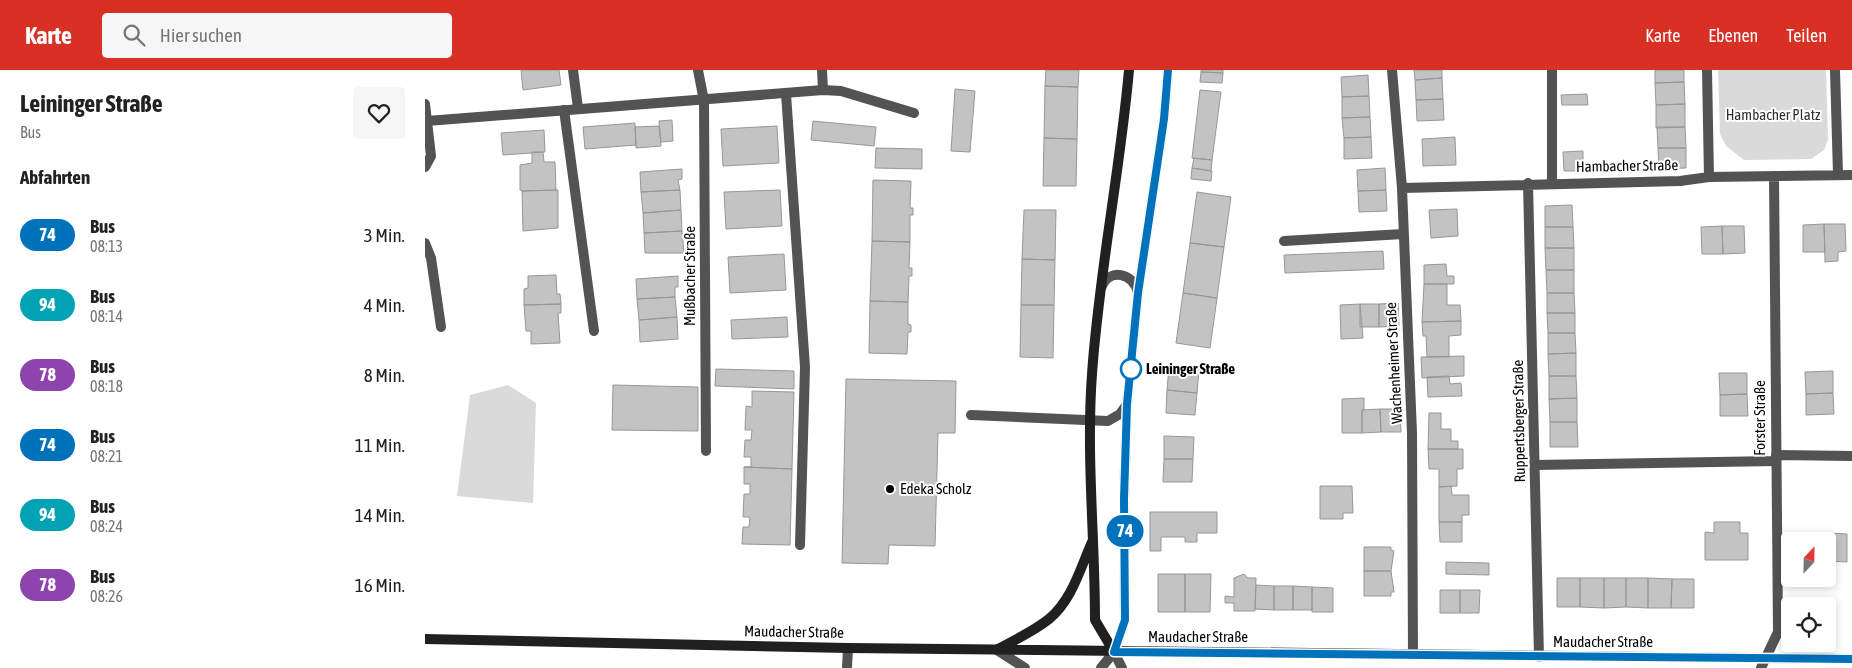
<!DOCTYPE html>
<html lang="de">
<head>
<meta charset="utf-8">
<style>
	body { margin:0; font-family:"Asap Condensed",sans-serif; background:#f6f6f6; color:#222; height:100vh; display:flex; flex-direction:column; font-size:19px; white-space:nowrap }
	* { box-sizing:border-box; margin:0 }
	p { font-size:16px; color:#767676 }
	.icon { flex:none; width:28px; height:28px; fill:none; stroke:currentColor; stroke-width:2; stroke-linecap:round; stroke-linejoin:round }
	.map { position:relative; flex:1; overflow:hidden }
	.side { display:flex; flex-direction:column; background:#fff; width:425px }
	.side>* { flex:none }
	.badge { padding:0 10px; border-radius:16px; font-size:18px; line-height:32px }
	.needle { width:32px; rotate:22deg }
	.fabs { position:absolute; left:1356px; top:462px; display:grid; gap:10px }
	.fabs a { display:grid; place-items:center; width:55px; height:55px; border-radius:5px; background:#fff; box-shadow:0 2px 8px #0003; font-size:25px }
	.map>.badge { position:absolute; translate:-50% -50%; box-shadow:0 0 0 2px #fff }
	h2 { padding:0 20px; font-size:19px; line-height:45px }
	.round { display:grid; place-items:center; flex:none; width:52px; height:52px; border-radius:5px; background:#f6f6f6 }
	.head { display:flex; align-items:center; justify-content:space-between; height:85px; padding:0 20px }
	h1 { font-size:24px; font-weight:700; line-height:38px }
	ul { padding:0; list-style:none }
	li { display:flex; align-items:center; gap:15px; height:70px; padding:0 20px }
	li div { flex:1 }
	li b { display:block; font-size:19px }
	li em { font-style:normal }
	li .badge { min-width:55px; font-weight:700; text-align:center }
	header { display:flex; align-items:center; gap:30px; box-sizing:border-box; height:70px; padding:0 25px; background:#d93025; color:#fff }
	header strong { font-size:24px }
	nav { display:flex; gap:28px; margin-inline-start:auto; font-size:18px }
	.search { width:350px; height:45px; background:#f6f6f6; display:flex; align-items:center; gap:12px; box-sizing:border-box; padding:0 18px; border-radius:5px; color:#767676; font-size:19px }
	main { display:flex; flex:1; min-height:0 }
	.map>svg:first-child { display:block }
	.green { fill:#dadada }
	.building { fill:#c3c3c3; stroke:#979797 }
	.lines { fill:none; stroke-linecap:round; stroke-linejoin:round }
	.lane { stroke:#535353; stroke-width:10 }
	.street { stroke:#535353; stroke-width:10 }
	.secondary { stroke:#202020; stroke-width:10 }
	.line-casing { stroke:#fff; stroke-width:11 }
	.line { stroke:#0072bc; stroke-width:8 }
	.stop-dot { fill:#fff; stroke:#0072bc; stroke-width:2.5 }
	.poi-dot { fill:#000; stroke:#fff; stroke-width:2 }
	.labels { text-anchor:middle; stroke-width:4; stroke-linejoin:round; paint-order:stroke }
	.park-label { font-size:15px; fill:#313131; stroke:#fff }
	.street-label { font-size:15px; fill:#000; stroke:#fff }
	.stop-label { font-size:15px; font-weight:bold; fill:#000; stroke:#fff; text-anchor:start }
	.poi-label { font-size:15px; fill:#000; stroke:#fff; text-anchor:start }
</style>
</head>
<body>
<header>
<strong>Karte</strong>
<div class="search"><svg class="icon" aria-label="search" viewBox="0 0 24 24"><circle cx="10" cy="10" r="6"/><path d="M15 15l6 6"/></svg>Hier suchen</div>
<nav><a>Karte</a><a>Ebenen</a><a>Teilen</a></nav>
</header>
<main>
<section class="side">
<div class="head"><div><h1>Leininger Straße</h1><p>Bus</p></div><a class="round"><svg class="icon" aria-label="heart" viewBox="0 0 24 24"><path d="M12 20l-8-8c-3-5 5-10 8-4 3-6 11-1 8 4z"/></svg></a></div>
<h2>Abfahrten</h2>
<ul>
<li><span class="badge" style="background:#0072bc;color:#fff">74</span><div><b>Bus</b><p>08:13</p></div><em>3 Min.</em></li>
<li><span class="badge" style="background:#00a3b4;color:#fff">94</span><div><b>Bus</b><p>08:14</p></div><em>4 Min.</em></li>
<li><span class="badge" style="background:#8e44ad;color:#fff">78</span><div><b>Bus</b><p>08:18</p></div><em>8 Min.</em></li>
<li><span class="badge" style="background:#0072bc;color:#fff">74</span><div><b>Bus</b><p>08:21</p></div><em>11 Min.</em></li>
<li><span class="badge" style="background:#00a3b4;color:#fff">94</span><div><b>Bus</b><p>08:24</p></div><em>14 Min.</em></li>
<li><span class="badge" style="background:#8e44ad;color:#fff">78</span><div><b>Bus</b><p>08:26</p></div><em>16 Min.</em></li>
</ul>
</section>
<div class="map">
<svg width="1427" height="598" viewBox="0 0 1427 598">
	<rect width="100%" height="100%" fill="#fff"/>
	<!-- green -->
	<path class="green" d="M1293,0H1401L1403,70L1399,80L1386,89L1319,90L1301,76L1295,64Z
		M83,315L111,333L108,433L32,426L45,325Z"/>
	<!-- building -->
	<path class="building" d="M96,0H134L136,15L98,20Z
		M621,0H654L653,17L620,16Z
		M776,0H798V3L776,2Z
		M989,0H1017V8L990,10Z
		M1230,0H1259V12L1230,13Z
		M776,2L798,3L797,13L775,12Z
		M943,5L944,26L917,27L916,7Z
		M1017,8L1018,29L991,30L990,10Z
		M1259,12L1260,34L1231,35L1230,13Z
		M620,16L653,17L652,69L619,68Z
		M530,19L550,21L545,82L526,81Z
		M775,20L796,22L787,90L767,88Z
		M1162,24L1163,35H1137L1136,25Z
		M944,26L945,47L917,48V27Z
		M1018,29L1019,50L992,51L991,30Z
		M1260,34V57L1231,58V35Z
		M945,47L946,67L919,68L917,48Z
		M247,50L248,71L236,72L234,51Z
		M388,51L451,57L449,76L386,70Z
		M210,53L211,75L160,79L158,57Z
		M234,56L236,76L211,78L210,57Z
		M352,56L354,93L298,96L296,59Z
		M1232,57H1260L1261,78H1233Z
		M119,60L120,82L78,85L76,63Z
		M946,67L947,88L919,89V68Z
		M1030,67L1031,95L998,96L997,69Z
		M619,68L652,69L651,116H618Z
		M451,78L497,79V99L450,98Z
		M1233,78H1261V98L1234,99Z
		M1158,81V101H1139L1138,82Z
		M107,82H118L119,92H130L131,120L97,121L95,120V95L107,93Z
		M769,88L787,90L786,101L767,98Z
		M767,98L787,101L786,111L766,109Z
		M960,98L961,120L933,121L932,100Z
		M257,99V109L253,110L255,120L216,122L215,102Z
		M448,110L486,111L485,138H488V145H485V172L447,171Z
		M133,120V158L98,161L97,121Z
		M255,120L256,140L218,143L216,122Z
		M355,120L357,156L301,159L299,122Z
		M961,120L962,141L934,142L933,121Z
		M772,122L806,127L799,177L765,173Z
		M1147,135L1148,157H1120V136Z
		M1032,139L1033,166L1006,168L1004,140Z
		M256,140L257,161L219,163L218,143Z
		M599,140H631L630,190L597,189Z
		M1399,154H1420L1421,181L1413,182V191L1400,192Z
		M1399,154L1400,182H1378V155Z
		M1297,156H1319L1320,183L1298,184Z
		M1297,156L1298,184H1277L1276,157Z
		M1120,157H1148L1149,178H1120Z
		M257,161L259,183H220L219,163Z
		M447,171L485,172L484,198H487V206H484L483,232L445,231Z
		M765,173L799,177L792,228L758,223Z
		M1120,178H1149V200H1121Z
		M958,181L959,199L860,203L859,185Z
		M359,184L361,220L305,223L303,187Z
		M597,189L630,190L629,235H596Z
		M1021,194L1022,206H1029V214H999V195Z
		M1121,200H1149V223H1122Z
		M131,205L132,224H135L136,234L99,235V219L103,218V206Z
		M253,206V217H250V227L212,229L211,209Z
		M999,214H1022V235H1035L1036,251L997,252Z
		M758,223L792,228L785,278L751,273Z
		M1122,223H1149L1150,243H1122Z
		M250,227L252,247L214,250L212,229Z
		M445,231L483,232V254L486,255V262H483L482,284L444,283Z
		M973,233L974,256L954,257V234Z
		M136,234V243H133L135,273L106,274V261H101L99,235Z
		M935,234L938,268L916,269L915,235Z
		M935,234H954V257H935Z
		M596,235H629L628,288L595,287Z
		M1122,243H1150V263H1123Z
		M252,247L253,269L215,272L214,250Z
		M362,247L363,267L307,269L306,250Z
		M1036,251V265L1024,266V287H1002L1001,266H998L997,252Z
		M1123,263H1150L1151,283L1123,284Z
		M1151,283V306H1124L1123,284Z
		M1039,286V306L997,308L996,287Z
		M744,297L774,300L772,323L742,320Z
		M291,299L369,301V319L290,316Z
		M1408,301V323L1381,324L1380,302Z
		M1294,303H1322V324L1295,325Z
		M1024,306L1025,314L1036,313L1037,326L1003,327L1002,307Z
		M1124,306H1151L1152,328L1124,329Z
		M421,309L531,311L530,363H513L510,476L464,475L463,494L417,493Z
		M188,315L273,317V361L187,360Z
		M742,320L772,323L770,345L741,343Z
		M327,321L369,322L367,399L319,397H326V387H319L320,370H326L327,360H320L321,336L327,337Z
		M1408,323L1409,344L1381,345V324Z
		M1322,324L1323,346H1295V325Z
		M939,328V340H937V363H917V329Z
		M1152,328V352H1125L1124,329Z
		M955,339L956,362L937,363V340Z
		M955,339H975L976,362H956Z
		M1004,343H1016V359H1026V371H1033V379H1003Z
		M1125,352H1152L1153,377H1125Z
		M739,366L769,367L768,389H739Z
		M1003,379H1038V399H1032V416L1014,417V399H1004Z
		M739,389H768L767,412H738Z
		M319,397L367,399L365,475L317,474L318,457H324L325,447H318L319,424H325V414H319Z
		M895,416H927L928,443H918V449H895Z
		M1026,416L1027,425H1044V445H1037V452H1014V417Z
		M725,442H792V463H772V472H760V467H736V481H725Z
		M1014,452H1037V472H1015Z
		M1289,452H1315V463H1323V490H1280V462L1289,463Z
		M1379,463H1401V471H1379Z
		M1401,463L1422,464V492L1402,491Z
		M939,477H966V480L969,481L966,501H939Z
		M1021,492L1064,493V505L1021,504Z
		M939,501H966L969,522H966V526H939Z
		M733,504H760V542H733Z
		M760,504H786L785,542H760Z
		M819,504L823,508H831L830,541H809V533H800V526L809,527V508Z
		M1132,508H1155V537H1132Z
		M1155,508H1179V538L1155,537Z
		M1179,508H1201V537L1179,538Z
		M1201,508H1223V538L1201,537Z
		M1223,508L1247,509L1246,538H1223Z
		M1247,509H1269V538H1246Z
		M831,515L849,516V540L830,539Z
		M849,516H868V540H849Z
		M868,516L887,517V540H868Z
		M887,517L908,518V542H887Z
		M1015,520H1035V543H1015Z
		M1035,520H1055L1054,543H1035Z"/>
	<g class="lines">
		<!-- lane -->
		<path class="lane" d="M148,0L153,38
			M273,0L279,31L281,381
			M397,0L398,20
			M1127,0V113
			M361,24L380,297L375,475
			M139,40L169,261
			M859,171L978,164
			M0,173L6,188L16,257
			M676,218C684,197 709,203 713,223
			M546,345L683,351L695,344L702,334
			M1351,385L1427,386
			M1110,395L1351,391
			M422,598L423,578"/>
		<!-- street -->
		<path class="street" d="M967,0L977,118L987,363L988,585
			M1282,0L1284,107
			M1410,0L1413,104
			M0,34L6,86L0,97
			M2,51L398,20L416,21L489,43
			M1103,113L1114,587
			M977,118L1255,111L1284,107L1427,105
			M572,580L600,598
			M676,598L689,582L697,598
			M1336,598L1353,562L1349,106"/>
		<!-- secondary -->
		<path class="secondary" d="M0,569L423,578L1427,589
			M573,579C590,570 609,561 624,549C647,530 655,499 667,472
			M689,582L670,550C670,468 661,386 667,304C674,202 695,102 704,0
			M689,582L700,550L699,429L702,334L713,223L739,49L743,0"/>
	</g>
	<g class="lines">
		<defs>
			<path id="line" d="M743,0L739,49L713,223L702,334L699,429L700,550L689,582L1427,589"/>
		</defs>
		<!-- line casing -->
		<use href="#line" class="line-casing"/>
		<!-- line -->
		<use href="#line" class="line"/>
	</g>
	<!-- markers -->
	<circle class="stop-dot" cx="706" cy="299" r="10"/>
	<circle class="poi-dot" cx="465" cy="419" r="5"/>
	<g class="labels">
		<!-- park labels -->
		<g class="park-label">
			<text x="1348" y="50">Hambacher Platz</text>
		</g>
		<!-- street labels -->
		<g class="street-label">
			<text transform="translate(1202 96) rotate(-1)" y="5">Hambacher Straße</text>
			<text transform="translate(265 206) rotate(-90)" y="5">Mußbacher Straße</text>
			<text transform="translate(969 293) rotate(-93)" y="5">Wachenheimer Straße</text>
			<text transform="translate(1335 348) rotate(-90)" y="5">Forster Straße</text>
			<text transform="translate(1094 351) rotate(-91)" y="5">Ruppertsberger Straße</text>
			<text transform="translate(369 562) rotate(1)" y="5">Maudacher Straße</text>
			<text x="773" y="572">Maudacher Straße</text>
			<text x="1178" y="577">Maudacher Straße</text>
		</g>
		<!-- stop labels -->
		<g class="stop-label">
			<text x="721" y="304">Leininger Straße</text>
		</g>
		<!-- poi labels -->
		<g class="poi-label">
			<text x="475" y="424">Edeka Scholz</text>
		</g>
	</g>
</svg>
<div class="fabs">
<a><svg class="needle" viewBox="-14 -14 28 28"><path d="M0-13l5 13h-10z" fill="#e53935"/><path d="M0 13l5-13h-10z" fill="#767676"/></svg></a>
<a><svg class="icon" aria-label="locate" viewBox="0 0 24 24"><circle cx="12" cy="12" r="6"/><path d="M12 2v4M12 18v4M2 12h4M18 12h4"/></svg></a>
</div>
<b class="badge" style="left:700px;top:461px;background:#0072bc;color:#fff">74</b>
</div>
</main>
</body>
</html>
